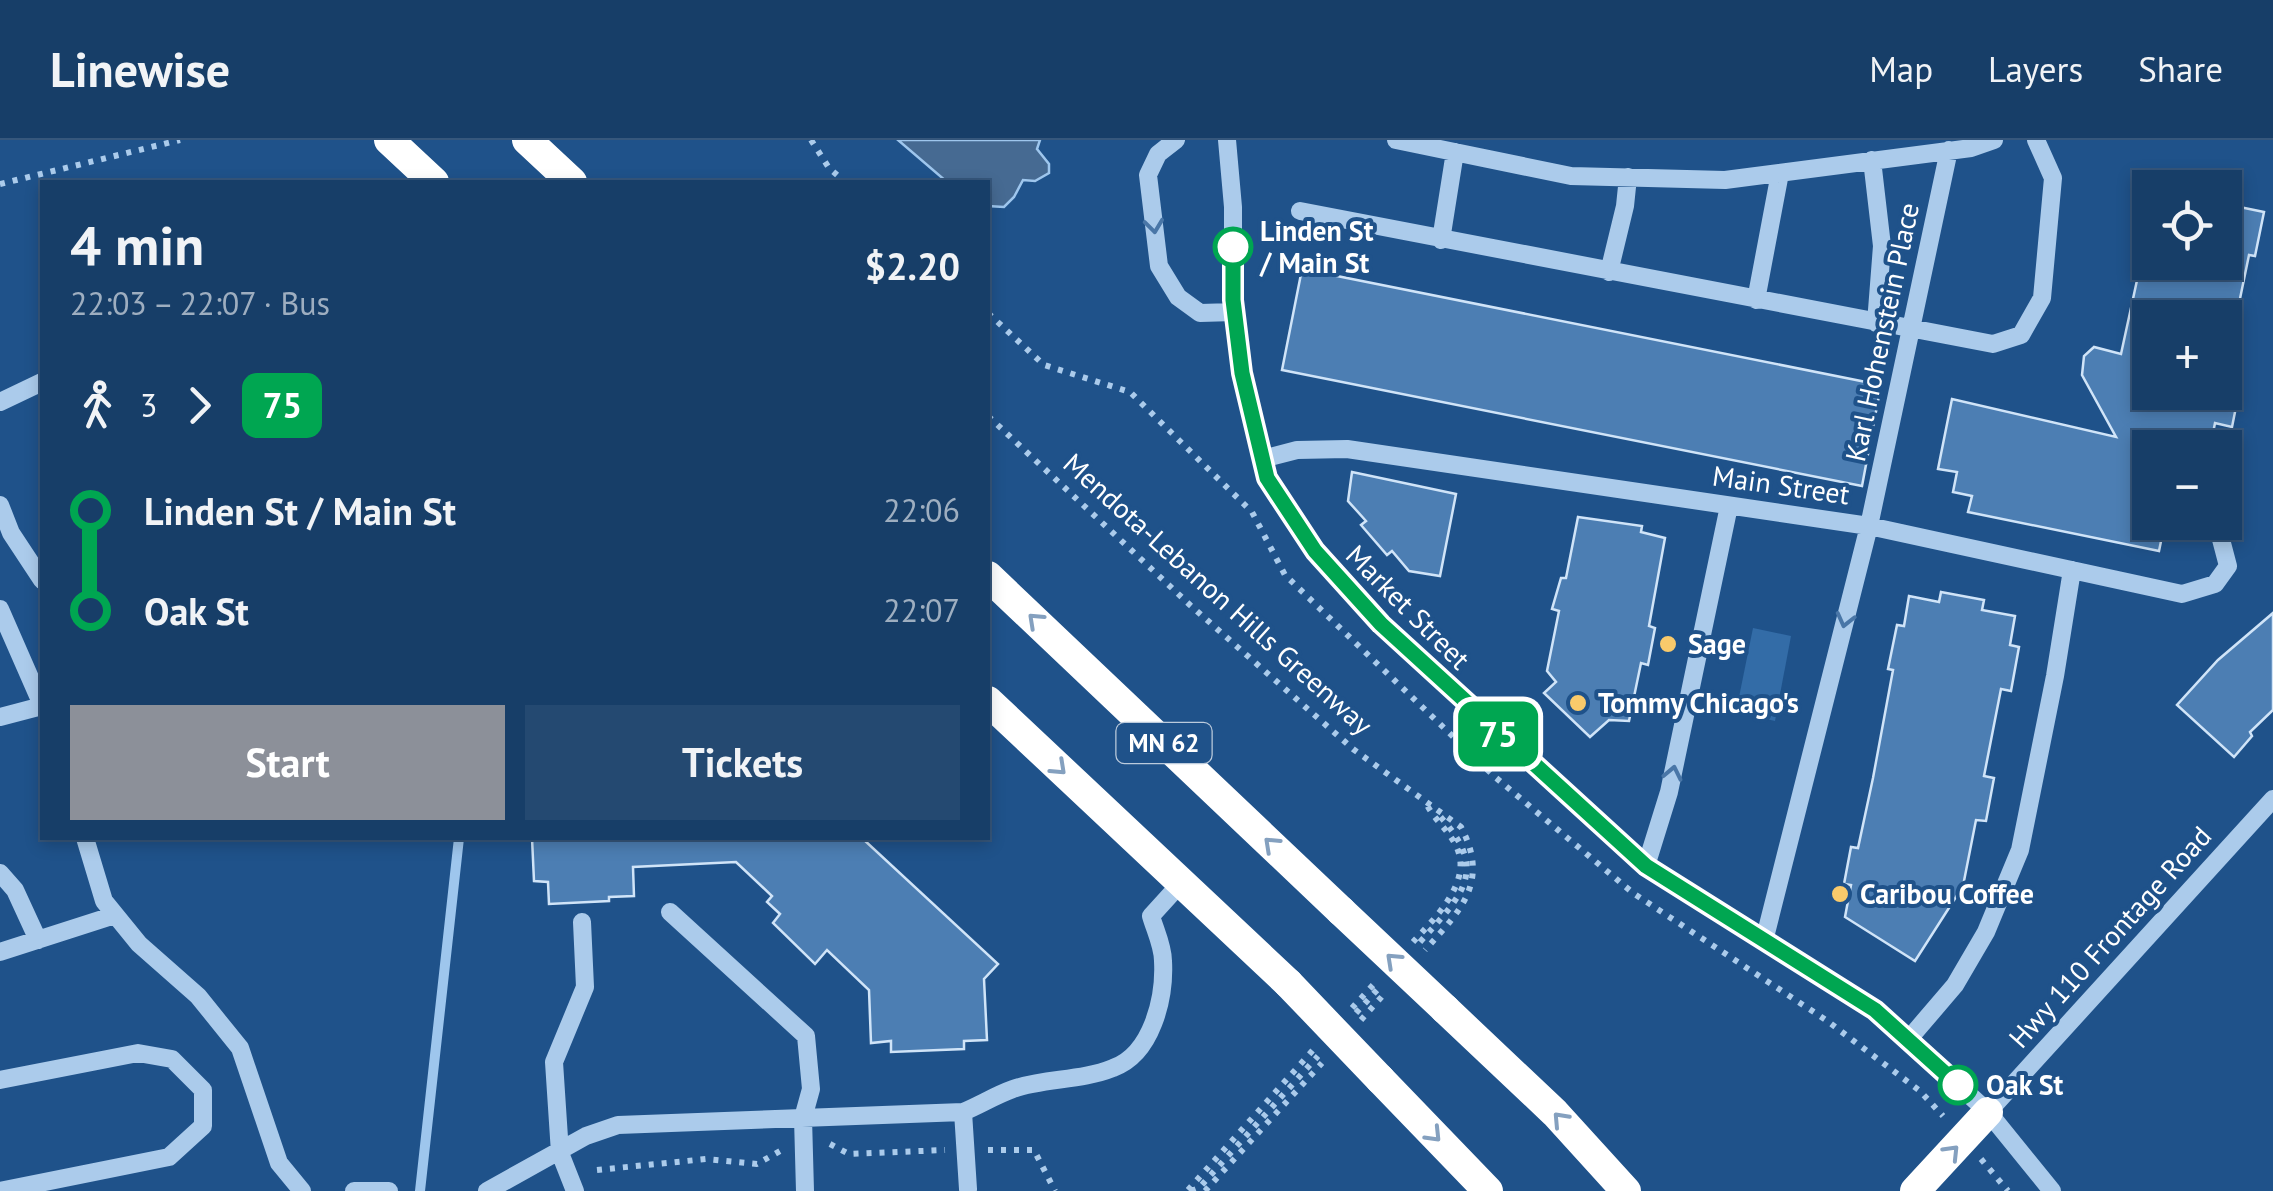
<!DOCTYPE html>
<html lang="en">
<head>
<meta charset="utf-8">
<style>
	body { margin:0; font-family:"PT Sans",sans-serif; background:#244971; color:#f1f3f6; height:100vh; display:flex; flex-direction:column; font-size:38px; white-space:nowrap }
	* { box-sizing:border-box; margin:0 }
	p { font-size:32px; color:#9eaec0 }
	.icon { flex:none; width:55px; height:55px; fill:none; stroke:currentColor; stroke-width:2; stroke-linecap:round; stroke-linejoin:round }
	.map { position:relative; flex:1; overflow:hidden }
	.drawer { position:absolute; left:40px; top:40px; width:950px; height:660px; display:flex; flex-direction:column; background:#173e68; border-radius:0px; box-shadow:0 5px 15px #0003,0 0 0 2px #36577c }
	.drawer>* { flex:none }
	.badge { padding:0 20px; border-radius:15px; font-size:35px; line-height:65px }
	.buttons { position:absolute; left:2132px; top:30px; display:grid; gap:20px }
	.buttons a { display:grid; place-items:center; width:110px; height:110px; border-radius:0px; background:#173e68; box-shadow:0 5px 15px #0003,0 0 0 2px #36577c; font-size:50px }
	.map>.badge { position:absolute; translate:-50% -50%; box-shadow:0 0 0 5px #fff }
	.legs { display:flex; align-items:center; gap:15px; height:110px; padding:0 30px; font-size:32px }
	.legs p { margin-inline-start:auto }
	.headline { display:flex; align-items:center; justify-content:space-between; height:170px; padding:0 30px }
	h1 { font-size:55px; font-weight:700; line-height:75px }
	.action { display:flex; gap:20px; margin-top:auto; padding:20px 30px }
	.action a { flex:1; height:115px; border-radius:0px; background:#8c9099; color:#fff; font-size:40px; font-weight:700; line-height:115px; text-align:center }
	.action a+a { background:#244971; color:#f1f3f6 }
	ul { padding:0 30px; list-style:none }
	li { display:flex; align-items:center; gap:35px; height:100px; font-size:38px }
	li i { display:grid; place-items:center; width:15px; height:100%; margin:0 12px; background:currentColor }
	li i::after { content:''; width:25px; height:25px; margin:-12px; border:8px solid; border-radius:50%; background:#173e68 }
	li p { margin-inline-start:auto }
	li:first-child i { background:linear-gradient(#0000 50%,currentColor 0) }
	li:last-child i { background:linear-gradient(currentColor 50%,#0000 0) }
	header { display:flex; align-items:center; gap:60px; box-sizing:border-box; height:140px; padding:0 50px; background:#173e68; border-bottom:2px solid #36577c }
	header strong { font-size:48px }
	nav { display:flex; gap:55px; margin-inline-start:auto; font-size:35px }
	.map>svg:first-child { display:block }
	.green { fill:#336ca7 }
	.water { fill:#466a92; stroke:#9ec6ed; stroke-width:2.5 }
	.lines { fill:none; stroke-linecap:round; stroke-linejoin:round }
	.stream { stroke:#9ec6ed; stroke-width:10 }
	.building { fill:#4c7eb3; stroke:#d0e4f8; stroke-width:2.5 }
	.path { stroke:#abcbeb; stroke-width:6; stroke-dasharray:5 8; stroke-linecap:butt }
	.minor { stroke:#abcbeb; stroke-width:18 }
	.highway { stroke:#fff; stroke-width:30 }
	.highway-bridge { stroke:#fff; stroke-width:30 }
	.oneway { stroke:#4976a7 }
	.oneway2 { stroke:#84a0bf }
	.line-1-casing { stroke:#fff; stroke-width:22 }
	.line-1 { stroke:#00a651; stroke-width:15 }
	.stop-1-dot { fill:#fff; stroke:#00a651; stroke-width:5 }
	.poi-dot { fill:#f9ca6b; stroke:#1f528a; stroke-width:4 }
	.labels { text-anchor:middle; stroke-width:8; stroke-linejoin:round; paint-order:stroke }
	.shield { fill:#1f528a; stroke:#bccbdc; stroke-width:2.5 }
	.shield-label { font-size:25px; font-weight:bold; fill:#fff }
	.stop-label { font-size:28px; font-weight:bold; fill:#fff; stroke:#1f528a; text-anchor:start }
	.street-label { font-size:28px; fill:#fff; stroke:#1f528a }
	.poi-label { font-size:28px; font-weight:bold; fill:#fff; stroke:#1f528a; text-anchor:start }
</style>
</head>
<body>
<header>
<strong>Linewise</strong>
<nav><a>Map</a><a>Layers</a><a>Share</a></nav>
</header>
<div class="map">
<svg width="2273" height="1051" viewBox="0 0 2273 1051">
	<rect width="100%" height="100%" fill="#1f528a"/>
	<!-- green -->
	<path class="green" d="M1753,488L1791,496L1775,581L1736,572Z"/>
	<!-- water -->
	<path class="water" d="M898,0H1040L1037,9L1049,24V33L1035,41L1023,40L1014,57L1004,67L988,66V42H947Z"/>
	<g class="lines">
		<!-- stream -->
		<path class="stream" d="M420,1051L459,698"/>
	</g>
	<!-- building -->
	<path class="building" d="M2225,64L2264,72L2255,116L2249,115L2236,178H2150V252H2239L2232,287L2215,283L2210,308H2150V382H2165L2159,411L1968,372L1972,356L1953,352L1957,332L1938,329L1952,259L2116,297L2082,235L2084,216L2094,207L2121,214L2141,122H2225Z
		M1302,129L1881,245L1862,346L1282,230Z
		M1352,332L1456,354L1440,436L1409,431L1392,411L1387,415L1361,385L1366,381L1348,361Z
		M1578,377L1642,386L1641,392L1665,398L1649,486L1655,488L1648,525L1641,523L1629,581L1609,580L1590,597L1544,553L1556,542L1547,531L1559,471L1552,469L1561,438H1566Z
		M1941,452L1984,460L1982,470L2015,476L2010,505L2019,507L2011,551L2001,549L1984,636L1994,638L1986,681L1976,680L1963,746L1915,821L1845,777L1851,745L1844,744L1851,707L1858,708L1873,638L1893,530L1888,529L1897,485L1904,486L1909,456L1939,462Z
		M2273,473V570L2250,592L2252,596L2234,617L2177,565L2218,520Z
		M532,698H862L998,824L984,839L987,900L964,901V909L891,912V901L871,903L869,850L827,810L815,824L773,783L780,774L767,762L772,756L736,722L633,727L634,756L609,757V761L549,764L548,742L534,741Z"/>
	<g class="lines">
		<!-- path -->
		<path class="path" d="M811,0L829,28L845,42
			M0,44L180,0
			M988,173L1044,225L1130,252L1252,372L1285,435L1495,637L1633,753L1826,880L1920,951L1943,976
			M988,276L1190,465L1353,609L1461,687C1490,742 1461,770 1425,810
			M1413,802C1434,779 1474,741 1456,706C1448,689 1433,679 1425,661
			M1420,802C1465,752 1490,729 1436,672
			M1352,868L1374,844
			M1356,873L1378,849
			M1361,880L1386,852
			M830,1004L849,1014L945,1010
			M988,1010H1034L1055,1051
			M1981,1019L2008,1051
			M597,1030L706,1019L757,1024L780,1011
			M1188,1050L1313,910
			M1191,1051L1199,1048L1318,916
			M1205,1051L1322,923"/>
		<!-- minor -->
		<path class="minor" d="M1176,0L1158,14L1148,35L1159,126L1178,157L1200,173L1234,172
			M1227,0L1233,67V160L1241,233L1267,337L1315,411L1381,484L1646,726L1875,869L1988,972L2052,1051
			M1396,0L1571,36L1725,40L1971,8L1994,0
			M1872,20L1882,106L1876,183
			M1300,71L1993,204L2021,195L2042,158L2053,38L2036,0
			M1441,100L1455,12
			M1609,132L1625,66L1628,37
			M1756,160L1780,33
			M0,262L42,242
			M1262,319L1297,310L1347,309L1869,386L2182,454L2215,444L2228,426L2218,388
			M0,365L11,393L42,440
			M0,469L42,565
			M0,577L42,566
			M85,698L104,761L139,804L198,856L240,908L279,1023L302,1051
			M1646,726L1669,652L1729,366
			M0,733L15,750L38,800
			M670,772L806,896L811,949L803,978L805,1051
			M1764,801L1869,386L1949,10
			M0,812L115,775
			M1908,900L1955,845L1986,792L2020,710L2055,536L2072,430
			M0,940L138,913L172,919L203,950V986L169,1017L0,1051
			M963,972L968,1049
			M1988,972L2273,659
			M354,1051H389
			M487,1051L586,996L618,985L963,972C980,965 996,955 1013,949C1045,938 1081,941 1113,928C1152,914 1165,858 1163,821C1163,806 1155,790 1151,776L1181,743
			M575,1051L560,1013L554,922L585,847L582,782"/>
		<!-- highway -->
		<path class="highway" d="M389,0L434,42
			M527,0L572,42
			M988,436L1341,771
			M988,561L1288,843
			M1445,869L1555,973L1626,1051
			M1380,939L1488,1051
			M1915,1051L1988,972"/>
		<!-- highway-bridge -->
		<path class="highway-bridge" d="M1341,771L1445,869
			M1288,843L1380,939"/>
	</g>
	<!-- one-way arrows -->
	<defs><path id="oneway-chevron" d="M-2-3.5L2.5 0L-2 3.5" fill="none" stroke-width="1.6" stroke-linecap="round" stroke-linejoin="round" transform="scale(2.5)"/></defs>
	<g class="oneway">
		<use href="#oneway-chevron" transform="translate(1154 86) rotate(83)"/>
		<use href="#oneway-chevron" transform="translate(1845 480) rotate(104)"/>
		<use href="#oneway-chevron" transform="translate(1673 633) rotate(-78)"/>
	</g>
	<g class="oneway2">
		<use href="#oneway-chevron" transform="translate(1035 480) rotate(-137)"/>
		<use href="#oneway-chevron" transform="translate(1059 628) rotate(43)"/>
		<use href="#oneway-chevron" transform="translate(1271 704) rotate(-137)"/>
		<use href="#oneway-chevron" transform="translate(1393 820) rotate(-137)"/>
		<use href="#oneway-chevron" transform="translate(1560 979) rotate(-133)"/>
		<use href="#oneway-chevron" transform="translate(1434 995) rotate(46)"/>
		<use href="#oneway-chevron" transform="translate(1952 1012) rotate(-46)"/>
	</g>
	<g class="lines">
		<defs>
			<path id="line-1" d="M1233,107V160L1242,233L1267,338L1315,411L1381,484L1646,726L1875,870L1958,945"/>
		</defs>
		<!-- line-1 casing -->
		<use href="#line-1" class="line-1-casing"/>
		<!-- line-1 -->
		<use href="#line-1" class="line-1"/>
	</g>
	<!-- markers -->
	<g class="stop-1-dot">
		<circle cx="1233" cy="107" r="18"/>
		<circle cx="1958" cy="945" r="18"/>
	</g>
	<g class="poi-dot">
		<circle cx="1668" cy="504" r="10"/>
		<circle cx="1578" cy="563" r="10"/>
		<circle cx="1840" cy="754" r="10"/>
	</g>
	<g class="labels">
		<!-- shield labels -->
		<rect class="shield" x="1116.5" y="583" width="95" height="40" rx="8"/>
		<g class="shield-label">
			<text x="1164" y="612">MN 62</text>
		</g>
		<!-- stop labels -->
		<g class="stop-label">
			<text x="1260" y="101">Linden St<tspan x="1260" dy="32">/ Main St</tspan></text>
			<text x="1986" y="955">Oak St</text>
		</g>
		<!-- street labels -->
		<g class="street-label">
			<text transform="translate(1882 192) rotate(-78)" y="10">Karl Hohenstein Place</text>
			<text transform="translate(1781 345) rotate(8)" y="10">Main Street</text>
			<text transform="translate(1218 454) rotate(42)" y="10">Mendota-Lebanon Hills Greenway</text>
			<text transform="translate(1408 467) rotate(45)" y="10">Market Street</text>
			<text transform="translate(2110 797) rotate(-48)" y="10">Hwy 110 Frontage Road</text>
		</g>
		<!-- poi labels -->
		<g class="poi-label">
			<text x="1688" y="514">Sage</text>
			<text x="1598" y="573">Tommy Chicago's</text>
			<text x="1860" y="764">Caribou Coffee</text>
		</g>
	</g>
</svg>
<div class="buttons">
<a><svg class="icon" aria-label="locate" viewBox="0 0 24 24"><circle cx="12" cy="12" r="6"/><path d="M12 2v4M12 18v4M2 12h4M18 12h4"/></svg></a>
<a>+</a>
<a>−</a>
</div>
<b class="badge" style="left:1498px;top:594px;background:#00a651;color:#fff">75</b>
<section class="drawer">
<div class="headline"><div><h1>4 min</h1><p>22:03 – 22:07 · Bus</p></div><b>$2.20</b></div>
<div class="legs"><svg class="icon" aria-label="walk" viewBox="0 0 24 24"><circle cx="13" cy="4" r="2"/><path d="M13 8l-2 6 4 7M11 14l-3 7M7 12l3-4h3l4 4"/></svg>3<svg class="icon" aria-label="forward" viewBox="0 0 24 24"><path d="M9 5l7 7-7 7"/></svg><b class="badge" style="background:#00a651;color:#fff">75</b></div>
<ul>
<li><i style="color:#00a651"></i><b>Linden St / Main St</b><p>22:06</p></li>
<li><i style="color:#00a651"></i><b>Oak St</b><p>22:07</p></li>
</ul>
<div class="action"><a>Start</a><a>Tickets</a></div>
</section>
</div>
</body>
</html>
